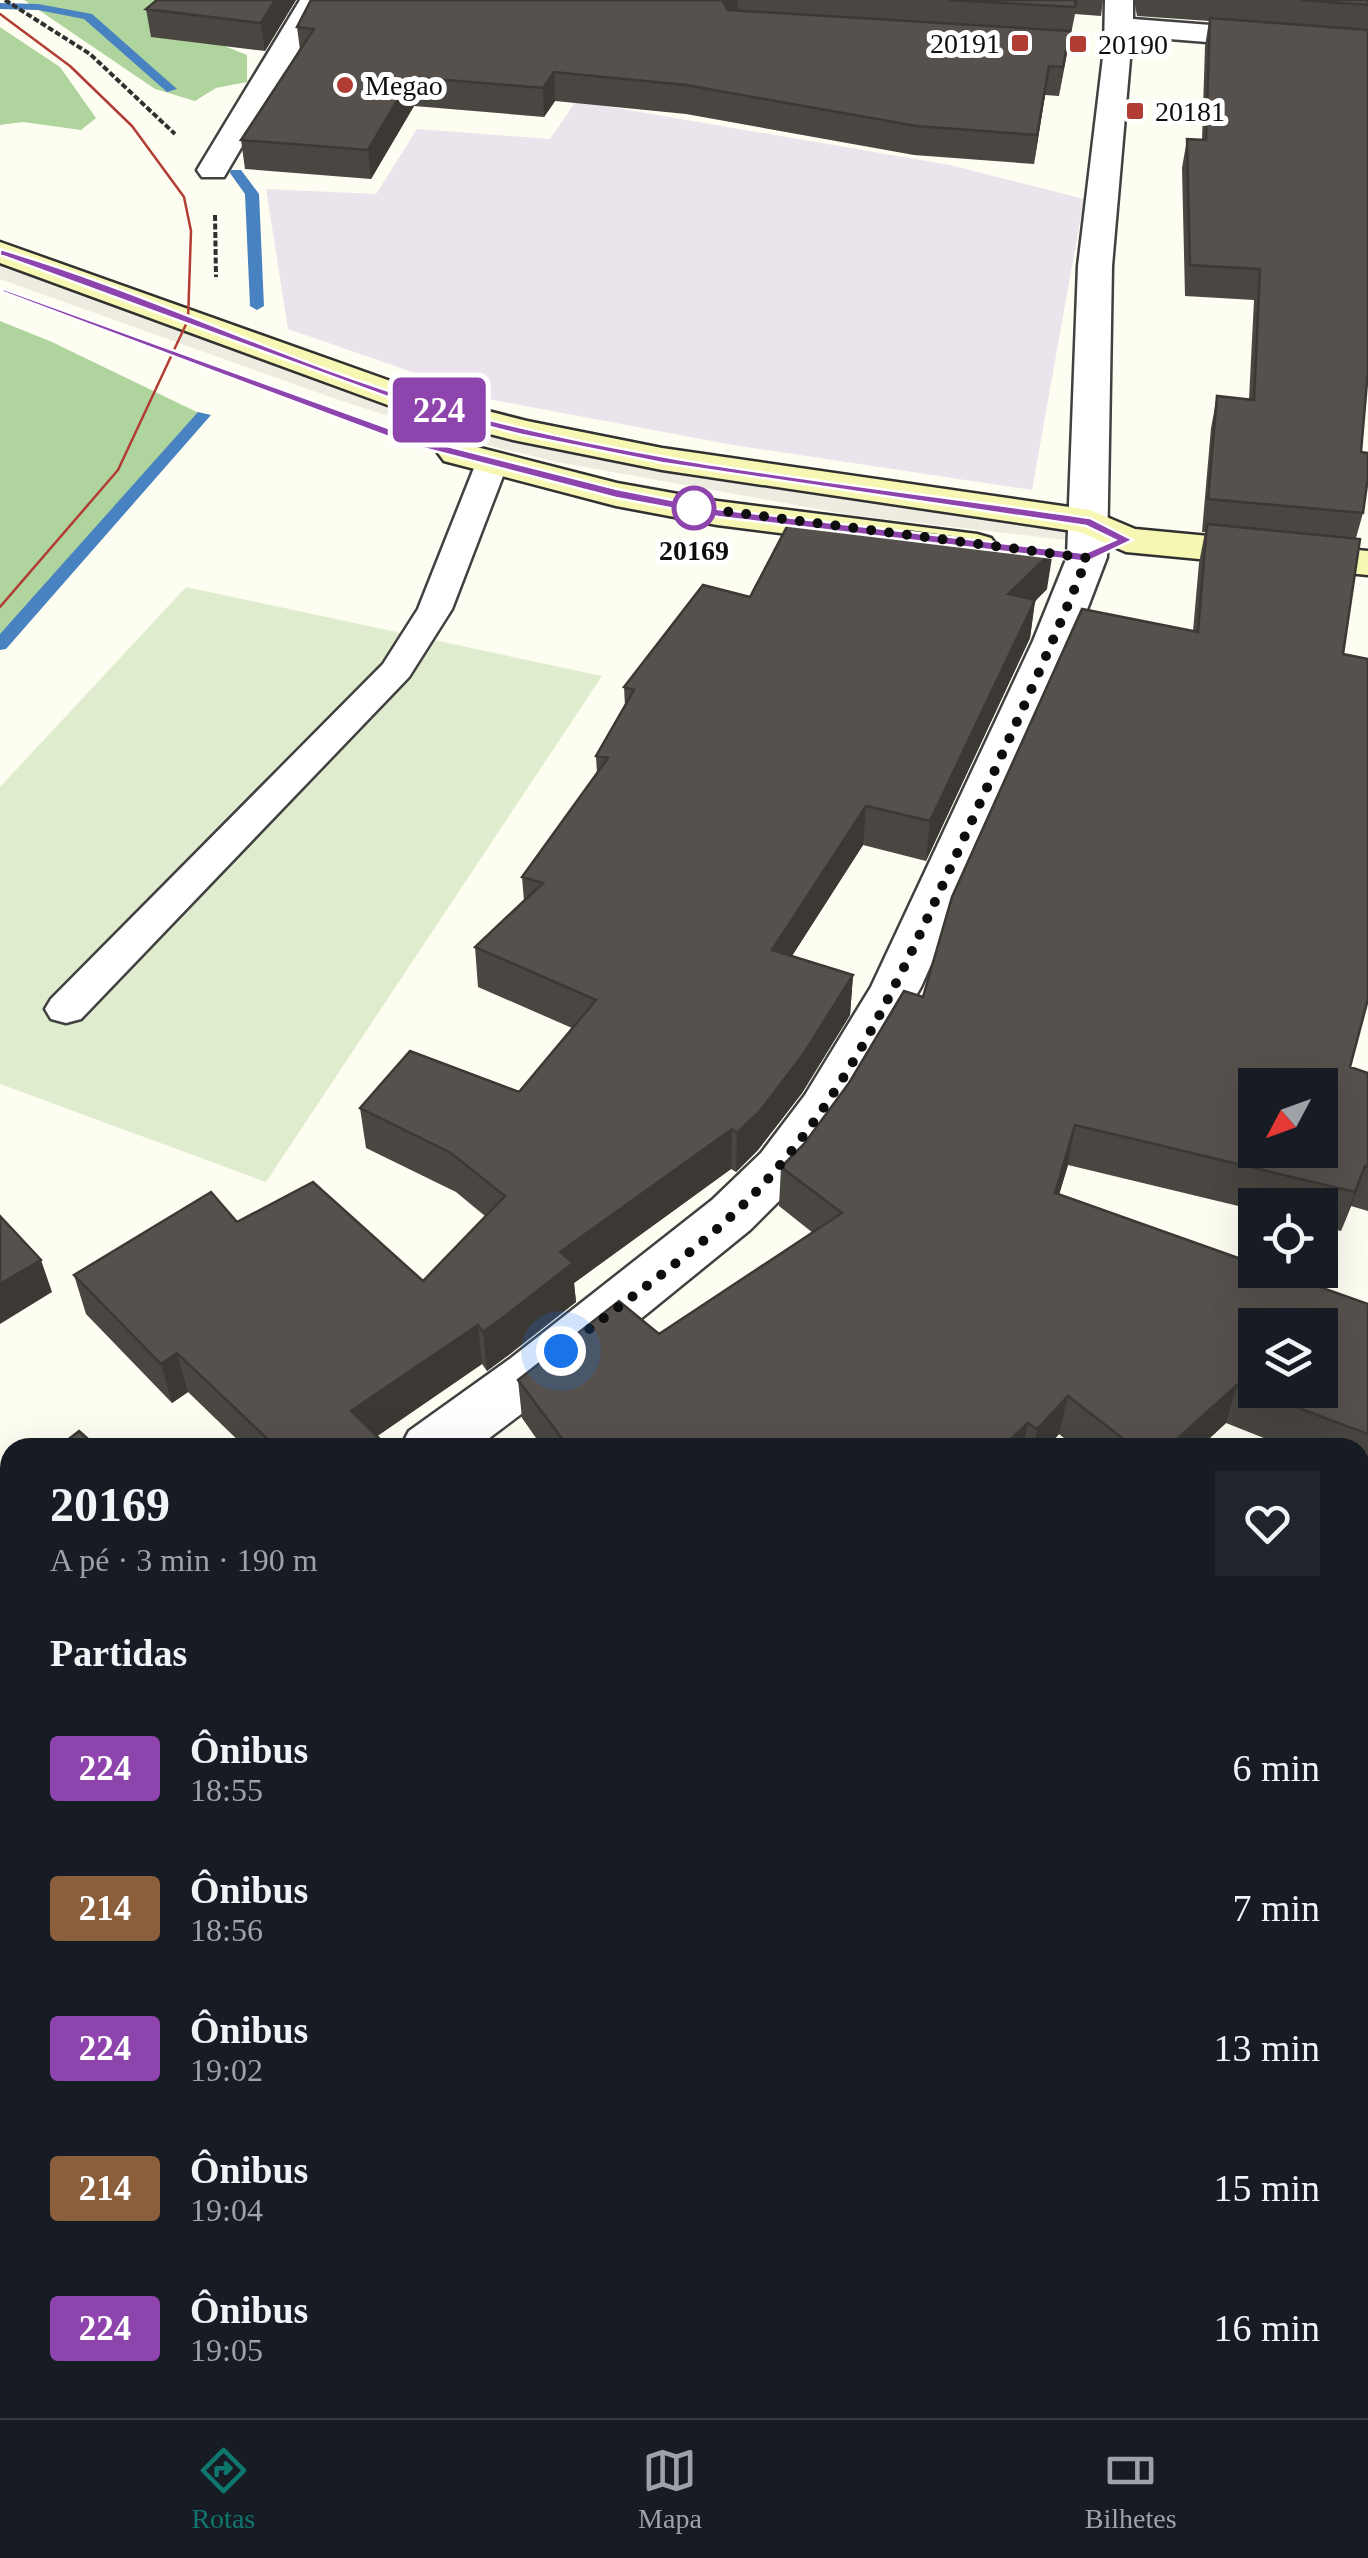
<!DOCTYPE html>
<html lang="pt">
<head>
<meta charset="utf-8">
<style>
	body { margin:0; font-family:Georgia,serif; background:#20242c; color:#f1f3f6; height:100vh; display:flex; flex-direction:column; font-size:38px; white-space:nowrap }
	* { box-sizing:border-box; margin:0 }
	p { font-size:32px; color:#9ea1a6 }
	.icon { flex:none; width:55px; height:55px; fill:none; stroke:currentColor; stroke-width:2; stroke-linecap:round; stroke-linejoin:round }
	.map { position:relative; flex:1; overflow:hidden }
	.drawer { position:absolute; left:0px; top:1438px; width:1370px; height:982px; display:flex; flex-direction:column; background:#171b24; border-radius:30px 30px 0 0; box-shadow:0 10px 40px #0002 }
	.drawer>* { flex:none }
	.badge { padding:0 20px; border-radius:8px; font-size:35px; line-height:65px }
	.needle { width:65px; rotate:229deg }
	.controls { position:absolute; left:1238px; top:1068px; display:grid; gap:20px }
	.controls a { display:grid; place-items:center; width:100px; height:100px; border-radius:0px; background:#171b24; box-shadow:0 10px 40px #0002; font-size:50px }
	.you { position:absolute; width:50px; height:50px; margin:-25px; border:8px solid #fff; border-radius:50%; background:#1a73e8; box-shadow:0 0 0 15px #1a73e833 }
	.map>.badge { position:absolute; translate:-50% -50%; box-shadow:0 0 0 5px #fff }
	h2 { padding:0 50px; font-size:38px; line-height:90px }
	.round { display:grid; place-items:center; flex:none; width:105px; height:105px; border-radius:0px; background:#20242c }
	.head { display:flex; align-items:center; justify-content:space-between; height:170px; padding:0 50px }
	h1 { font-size:48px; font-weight:800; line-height:75px }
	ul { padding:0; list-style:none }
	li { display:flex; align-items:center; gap:30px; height:140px; padding:0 50px }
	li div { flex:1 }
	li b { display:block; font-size:38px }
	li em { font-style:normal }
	li .badge { min-width:110px; font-weight:700; text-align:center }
	.tabs { display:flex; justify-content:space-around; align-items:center; height:140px; border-top:2px solid #363941; background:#171b24; font-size:28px; color:#9ea1a6 }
	.tabs a { display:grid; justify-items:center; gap:5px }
	.tabs .active { color:#0f766e }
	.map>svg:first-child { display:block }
	.industrial { fill:#ece4ec }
	.forest { fill:#b0d49e }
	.pitch { fill:#dfedce }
	.plaza { fill:#eeece0 }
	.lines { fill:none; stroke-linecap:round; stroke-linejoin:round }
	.stream { fill:#4982c0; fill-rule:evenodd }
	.service-casing { stroke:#414141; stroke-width:5 }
	.minor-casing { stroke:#414141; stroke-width:5 }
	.secondary-casing { stroke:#303030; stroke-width:5 }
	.path { stroke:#303030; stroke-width:4; stroke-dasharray:6 2.5; stroke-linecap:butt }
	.service { fill:#fff; fill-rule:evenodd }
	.minor { fill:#fff; fill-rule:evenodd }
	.secondary { fill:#f6f7b3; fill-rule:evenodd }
	.tram { stroke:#b13d34; stroke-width:2.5 }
	.wall { fill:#4a4641 }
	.shaded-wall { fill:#3c3935 }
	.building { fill:#56514c; stroke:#3c3935; stroke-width:2.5; fill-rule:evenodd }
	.line { fill:#8e44ad; stroke:#fff; stroke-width:2.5 }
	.walk { stroke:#0e0e0e; stroke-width:10; stroke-dasharray:0 18 }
	.poi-dot { fill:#b13d34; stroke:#fff; stroke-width:4 }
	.stop-dot { fill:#fff; stroke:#8e44ad; stroke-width:5 }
	.labels { text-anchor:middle; stroke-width:10; stroke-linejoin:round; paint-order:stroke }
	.far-poi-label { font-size:28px; fill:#0e0e0e; stroke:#fff; text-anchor:start }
	.far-stop-label { font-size:28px; font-weight:bold; fill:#0e0e0e; stroke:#fff }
</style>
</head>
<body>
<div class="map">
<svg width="1368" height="2418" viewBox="0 0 1368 2418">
	<rect width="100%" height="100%" fill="#fefdf1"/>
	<!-- industrial -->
	<path class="industrial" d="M576,101L950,165L1084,199L1032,490L733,445L493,400L288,329L266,189L376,194L417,129L550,139Z"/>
	<!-- forest -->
	<path class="forest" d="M24,0H286L152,36L222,45L247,55V82L216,88L195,101L155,89Z
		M0,27L60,67L96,118L81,130L23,122L0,125Z
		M0,321L52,342L203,415L0,645Z"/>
	<!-- pitch -->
	<path class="pitch" d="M186,587L602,676L266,1182L0,1084V787Z"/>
	<!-- plaza -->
	<path class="plaza" d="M0,261L371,395L1077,529L1075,541L851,515L557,462L447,435L333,398L0,279Z"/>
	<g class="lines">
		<!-- stream -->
		<path class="stream" d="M0,3L38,4L92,14L177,89L167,92L84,19L38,10L0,9Z
			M231,170H241L259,194L264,306L257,310L250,306L245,194L230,173Z
			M198,412L211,415L6,649L0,650V634Z"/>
		<defs>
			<path id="service" d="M492,454L503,456L508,463L452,609L409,677L81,1019L66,1023L51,1019L45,1009L51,999L383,664L418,609L476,463L481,456Z"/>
			<path id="minor" d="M300,0H328L224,177H202L197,170Z
				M1105,0H1133V19L1368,37V55L1132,36L1112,266L1107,557L1075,641L921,987L843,1121L799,1181L750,1230L553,1390L476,1448H400L409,1431L511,1358L712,1200L761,1153L805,1095L871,987L1033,641L1067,557L1078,266L1104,49Z
				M0,2123L10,2127V2203L0,2199Z
				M551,2410H649L652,2418H554Z"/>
			<path id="secondary" d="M0,242L441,399L527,421L662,448L1090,510L1135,529L1368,551V575L1126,552L1080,532L662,470L513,440L415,415L0,263Z
				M457,442L617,483L717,501L977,534L991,538L997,546L991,554L977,558L717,525L616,506L444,461L438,453L444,445Z"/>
		</defs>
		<!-- service casing -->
		<use href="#service" class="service-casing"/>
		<!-- minor casing -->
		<use href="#minor" class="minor-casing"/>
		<!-- secondary casing -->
		<use href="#secondary" class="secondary-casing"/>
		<!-- path -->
		<path class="path" d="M5,0L90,54L175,134
			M215,215L216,277"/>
		<!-- service -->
		<use href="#service" class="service"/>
		<!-- minor -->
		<use href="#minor" class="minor"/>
		<!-- secondary -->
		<use href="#secondary" class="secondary"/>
		<!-- tram -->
		<path class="tram" d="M0,14L70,66L132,126L184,197L191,231L188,320L118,470L0,607"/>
	</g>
	<!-- wall -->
	<path class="wall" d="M157,0H296L265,51L151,37L146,9Z
		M311,0H1103L1101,16L1075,14L1071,34H1069L1059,96L1045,95L1034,164L914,155L686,114L555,101L544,117L414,106L371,179L245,169L241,140L300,50L297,27Z
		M1134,0H1368V370L1361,452L1363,513L1356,538L1343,654L1350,1067L1368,1073V1211L1351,1206L1341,1231L1320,1226V1205H1255V1210L1068,1165L1059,1194L1368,1304V1478L1360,1475V1448H1289L1226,1423L1199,1448H1076L1059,1434L1047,1448H543L522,1418L518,1380L659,1334L813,1233L779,1206L781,1167L804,1144L923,997L1193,631L1199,563L1205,532H1202L1211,428L1217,396L1249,399L1254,300L1185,296L1182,168L1187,139L1202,140L1205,46L1209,21L1137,16Z
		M1047,589L1035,601L1030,638L926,861L863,845L792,956L853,975L850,1015L802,1093L758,1150L736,1172L731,1169L574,1283L576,1302L509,1355L487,1371L482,1364L377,1436L389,1448H246L188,1392L172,1403L86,1314L74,1275L237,1222L423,1281L485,1216L456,1192L366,1148L360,1108L519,1092L572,1028L478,987L475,947L524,901L522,877L597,774L596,756L625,706L624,687L750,597Z
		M10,1482V1522L0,1497V1490Z
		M10,1604V1693L0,1676V1609Z
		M10,1746V1819L0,1806V1752Z
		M671,2410H714L711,2418H688Z
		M770,2410H874L872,2418H788Z
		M1024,2410H1314L1308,2418H1038L1036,2416L1032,2418Z"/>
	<!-- shaded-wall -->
	<path class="shaded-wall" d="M275,0H296L265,51L261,23Z
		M721,0H738L737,16L727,18Z
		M1070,31L1066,59L1059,96L1063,67Z
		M1049,66L1045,95L1034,164L1037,135Z
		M554,72L555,101L544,117L543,88Z
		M411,77L414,106L371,179L368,150Z
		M1053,551L1047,589L1035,601L1030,638L926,861L930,821L1008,594Z
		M866,806L863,845L770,990L772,950Z
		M853,975L850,1015L802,1093L758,1150L736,1172L737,1133Z
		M1075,1125L1068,1165L1048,1232L1055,1193Z
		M732,1129L731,1169L574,1283L576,1302L487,1371L483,1332L560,1252Z
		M1365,1166L1351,1206L1341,1231L1355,1192Z
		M41,1260L52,1292L0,1324V1284Z
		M478,1325L482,1364L360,1448L351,1411Z
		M177,1353L188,1392L172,1403L161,1364Z
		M1237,1385L1226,1423L1199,1448H1167Z
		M1068,1396L1059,1434L1047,1448H1033L1037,1429Z
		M1028,1423L1023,1448H1001Z
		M708,2410H714L711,2418H708Z"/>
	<!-- building -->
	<path class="building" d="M157,0H275L261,23L146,9Z
		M311,0H722L728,10L1070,31L1063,67L1049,66L1037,135L916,126L686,85L554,72L543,88L411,77L368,150L241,140L314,29L297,27Z
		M949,0H1076L1075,7Z
		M1301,0H1368V5Z
		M1210,18L1368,30V370L1361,452L1368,453V477L1363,513L1208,499L1217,396L1254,400L1260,269L1190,265L1187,139L1206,140Z
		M790,521L903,540L908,531L1053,551L1008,594L1035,600L930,821L866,806L772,950L853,975L804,1053L760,1111L737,1133L732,1129L560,1252L573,1263L505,1316L483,1332L478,1325L351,1411L389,1448H277L177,1353L161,1364L74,1275L211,1192L237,1222L313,1182L423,1281L505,1196L451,1153L360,1108L410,1051L519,1092L596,1000L475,947L543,883L522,877L608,758L596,756L634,690L624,687L703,585L750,597Z
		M1207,524L1360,539L1343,654L1368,659V999L1350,1067L1368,1073V1167L1365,1166L1355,1192L1075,1125L1055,1193L1255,1264V1270H1272L1368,1304V1434L1237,1385L1167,1448H1135L1068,1396L1037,1429L1028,1423L1001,1448H569L518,1380L619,1301L659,1334L842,1213L781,1167L804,1144L849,1083L904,991L923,997L952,897L1082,609L1198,632ZM1255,1085H1320V1150H1255ZM1255,1325H1320V1390H1255Z
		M0,1216L41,1260L0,1284Z
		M79,1431L98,1448H57Z
		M10,1482V1503L0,1494V1490Z
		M1360,1517L1368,1520V2343L1360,2353Z
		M10,1604V1679L6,1681L0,1671V1609Z
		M10,1746V1808L0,1794V1752Z
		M836,2410H873L870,2418H854Z
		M1069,2410H1314L1308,2418H1076Z"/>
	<!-- line -->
	<path class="line" d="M0,249C147,292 287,362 434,405C641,465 875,486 1090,518L1133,540L1087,562L718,517L616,498L407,444L0,291L4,289L416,438L617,489L718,509L1085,553L1115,540L1086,526L662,463L522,435L423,410L0,255Z"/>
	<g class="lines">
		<!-- walk -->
		<path class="walk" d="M561,1351C634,1293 720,1238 780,1165C859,1072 909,959 959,849C1003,752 1048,656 1087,558L684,506L694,508"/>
	</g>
	<!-- markers -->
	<g class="poi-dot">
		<rect x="1010" y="33" width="20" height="20" rx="5"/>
		<rect x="1068" y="34" width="20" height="20" rx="5"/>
		<circle cx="345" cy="85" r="10"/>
		<rect x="1125" y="101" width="20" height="20" rx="5"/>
	</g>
	<circle class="stop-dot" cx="694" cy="508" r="20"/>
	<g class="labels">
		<!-- far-poi labels -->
		<g class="far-poi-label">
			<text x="1000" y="53" text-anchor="end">20191</text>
			<text x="1098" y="54">20190</text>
			<text x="365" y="95">Megao</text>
			<text x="1155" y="121">20181</text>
		</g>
		<!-- far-stop labels -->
		<g class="far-stop-label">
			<text x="694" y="560">20169</text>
		</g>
	</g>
</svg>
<div class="controls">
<a><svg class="needle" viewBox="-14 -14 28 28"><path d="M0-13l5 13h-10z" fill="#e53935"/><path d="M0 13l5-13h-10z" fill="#9ea1a6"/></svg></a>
<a><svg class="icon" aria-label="locate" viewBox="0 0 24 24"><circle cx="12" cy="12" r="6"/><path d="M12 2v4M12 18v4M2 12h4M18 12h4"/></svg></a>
<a><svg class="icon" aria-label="layers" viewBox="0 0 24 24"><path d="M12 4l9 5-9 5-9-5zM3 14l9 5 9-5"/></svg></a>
</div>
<div class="you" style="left:561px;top:1351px"></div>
<b class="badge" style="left:439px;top:410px;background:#8e44ad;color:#fff">224</b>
<section class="drawer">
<div class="head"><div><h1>20169</h1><p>A pé · 3 min · 190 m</p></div><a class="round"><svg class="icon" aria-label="heart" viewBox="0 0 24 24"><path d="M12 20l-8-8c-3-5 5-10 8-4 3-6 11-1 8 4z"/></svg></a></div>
<h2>Partidas</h2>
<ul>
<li><span class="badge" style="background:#8e44ad;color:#fff">224</span><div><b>Ônibus</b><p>18:55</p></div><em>6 min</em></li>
<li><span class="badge" style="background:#8b5e3c;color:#fff">214</span><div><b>Ônibus</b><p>18:56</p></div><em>7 min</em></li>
<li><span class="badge" style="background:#8e44ad;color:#fff">224</span><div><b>Ônibus</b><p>19:02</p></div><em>13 min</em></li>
<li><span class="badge" style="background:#8b5e3c;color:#fff">214</span><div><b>Ônibus</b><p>19:04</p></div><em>15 min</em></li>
<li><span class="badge" style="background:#8e44ad;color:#fff">224</span><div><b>Ônibus</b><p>19:05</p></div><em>16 min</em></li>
</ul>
</section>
</div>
<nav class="tabs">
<a class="active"><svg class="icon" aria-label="directions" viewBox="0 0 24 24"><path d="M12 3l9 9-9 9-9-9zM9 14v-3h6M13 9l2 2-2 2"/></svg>Rotas</a>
<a><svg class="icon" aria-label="map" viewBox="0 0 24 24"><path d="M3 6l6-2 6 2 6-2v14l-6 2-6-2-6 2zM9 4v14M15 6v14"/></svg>Mapa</a>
<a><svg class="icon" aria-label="tickets" viewBox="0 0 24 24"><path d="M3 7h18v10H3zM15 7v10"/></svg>Bilhetes</a>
</nav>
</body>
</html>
